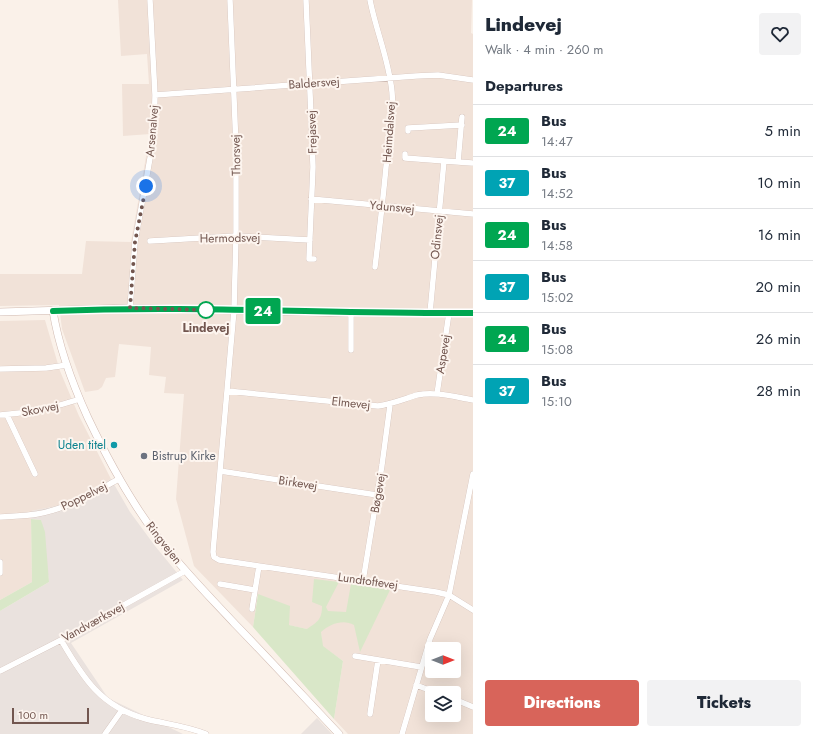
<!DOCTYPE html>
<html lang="en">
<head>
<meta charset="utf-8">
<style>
	body { margin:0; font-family:Jost,sans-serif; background:#f2f2f3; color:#1f2937; height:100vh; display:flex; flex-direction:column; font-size:15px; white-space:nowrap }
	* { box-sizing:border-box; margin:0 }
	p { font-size:13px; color:#747a83 }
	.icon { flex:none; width:22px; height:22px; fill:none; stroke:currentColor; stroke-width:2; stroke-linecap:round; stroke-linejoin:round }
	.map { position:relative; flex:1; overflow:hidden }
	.details { display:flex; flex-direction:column; background:#fff; width:340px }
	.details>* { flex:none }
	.badge { padding:0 8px; border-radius:3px; font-size:14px; line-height:26px }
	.needle { width:26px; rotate:90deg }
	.buttons { position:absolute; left:425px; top:642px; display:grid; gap:8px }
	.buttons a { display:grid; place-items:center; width:36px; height:36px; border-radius:4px; background:#fff; box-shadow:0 4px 16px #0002; font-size:20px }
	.scale { position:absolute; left:12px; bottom:10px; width:77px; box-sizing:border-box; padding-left:4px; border:2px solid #72564f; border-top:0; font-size:11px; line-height:14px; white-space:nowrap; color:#72564f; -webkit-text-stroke:3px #fdf5ef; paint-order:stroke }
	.you { position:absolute; width:20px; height:20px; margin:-10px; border:3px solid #fff; border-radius:50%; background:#1a73e8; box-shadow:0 0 0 6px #1a73e833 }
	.map>.badge { position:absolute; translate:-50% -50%; box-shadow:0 0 0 2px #fff }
	h2 { padding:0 12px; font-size:15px; line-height:36px }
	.round { display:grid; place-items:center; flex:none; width:42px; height:42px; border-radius:4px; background:#f2f2f3 }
	.headline { display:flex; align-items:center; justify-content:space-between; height:68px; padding:0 12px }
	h1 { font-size:19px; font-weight:800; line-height:30px }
	.cta { display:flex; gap:8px; margin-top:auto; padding:8px 12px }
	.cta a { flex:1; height:46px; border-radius:4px; background:#d8645a; color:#fff; font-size:16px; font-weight:800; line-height:46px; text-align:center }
	.cta a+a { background:#f2f2f3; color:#1f2937 }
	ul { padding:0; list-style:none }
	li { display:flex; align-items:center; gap:12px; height:52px; padding:0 12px; border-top:1px solid #e0e1e3 }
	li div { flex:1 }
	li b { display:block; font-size:15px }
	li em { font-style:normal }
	li .badge { min-width:44px; font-weight:700; text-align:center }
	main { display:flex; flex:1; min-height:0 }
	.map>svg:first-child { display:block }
	.residential { fill:#f1e2d8; fill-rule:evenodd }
	.industrial { fill:#eae2de }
	.green { fill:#d9e7c8 }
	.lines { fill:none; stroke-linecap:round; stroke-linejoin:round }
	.street-casing { stroke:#cebab2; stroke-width:6 }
	.secondary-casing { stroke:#d0b9b0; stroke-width:8 }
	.street { stroke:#fff; stroke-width:5.5 }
	.secondary { stroke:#fff; stroke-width:7 }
	.line-casing { stroke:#fff; stroke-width:9 }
	.line { stroke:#00a651; stroke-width:6 }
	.walk { stroke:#72564f; stroke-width:4; stroke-dasharray:0 7.2 }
	.stop-dot { fill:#fff; stroke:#00a651; stroke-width:2 }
	.culture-dot { fill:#0f9aa8; stroke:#fdf5ef; stroke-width:1.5 }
	.worship-dot { fill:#6b7280; stroke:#fdf5ef; stroke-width:1.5 }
	.labels { text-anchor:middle; stroke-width:4; stroke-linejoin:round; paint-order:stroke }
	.street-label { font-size:12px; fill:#72564f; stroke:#fdf5ef }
	.stop-label { font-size:12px; font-weight:bold; fill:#72564f; stroke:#fdf5ef }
	.culture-label { font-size:12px; fill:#0d838f; stroke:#fdf5ef; text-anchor:end }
	.worship-label { font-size:12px; fill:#5b616d; stroke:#fdf5ef; text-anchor:start }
</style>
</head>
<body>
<main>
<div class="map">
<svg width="473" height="734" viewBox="0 0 473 734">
	<rect width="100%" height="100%" fill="#faf1e9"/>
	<!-- residential -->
	<path class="residential" d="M118,0H472L471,33L473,34V734H348L334,719L343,661L322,646L321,632L288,625L258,594L253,627L194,566L176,499L184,394L164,393L166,377L149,375L151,347L119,344L115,377L106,378L102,387L98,390L85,392L62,329L59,305L0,306V274H82L86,241L131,242L150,134L123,136L122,84H149L147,54L121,56ZM432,649H454V671H432ZM432,693H454V715H432Z
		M45,320L60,371L79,416L111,479L79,498L57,506L31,511L32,582L0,600V321Z"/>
	<!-- industrial -->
	<path class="industrial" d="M111,479L130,512L155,546L183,580L71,643L108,698L183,734H0V611L49,582L41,520L31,519V511L57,506L79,498Z
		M317,718L332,734H301Z"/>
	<!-- green -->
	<path class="green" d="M31,519L41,520L45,532L49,582L0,611V600L32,582Z
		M314,579L339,582L326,607L328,611L346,612L351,584L390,590L360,652L354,625C343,619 330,624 321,632L323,646L343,661L334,719L253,627L258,594L290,606L289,625L307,629C317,622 322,620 322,606L312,602Z"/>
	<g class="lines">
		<defs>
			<path id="street" d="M230,0L236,146V236L234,310L213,552L214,557L219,560L436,592L449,595L473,610
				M306,0L312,139L313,167L309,259H314
				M370,0C376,31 389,60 392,92C394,117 389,142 386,167C383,200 379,234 375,267
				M155,95L416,76L438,75L473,80
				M408,131V128L462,125
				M405,154V158L458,162L462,117
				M458,162L472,163
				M311,199L473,214
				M150,241L236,236L310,240
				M130,308L135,242L154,136L155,95L150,0
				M430,313L444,161
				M351,350V313
				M0,369L46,368L67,365
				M227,391L378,406C392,404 404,399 417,395C435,391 455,397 473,400
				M437,394L449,313
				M0,415C28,413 53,408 80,399
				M7,415L35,474
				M220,471L377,495
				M0,517C12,516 25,516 37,514C67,509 93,493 119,479
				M0,562V573
				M363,581L382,465L390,405
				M220,584L255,590
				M252,609L259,566
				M61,640C83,678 101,707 146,719C166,724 187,726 206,734
				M355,656L421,667
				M0,671L61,640L185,571
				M416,685L437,693
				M454,699L473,707
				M370,714L378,660
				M105,734L122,710
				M402,734L430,639L449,595L473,474"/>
			<path id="secondary" d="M53,311C59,349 72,383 88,418C108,460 131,503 160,540C183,570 209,596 235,624C270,660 304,697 339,734
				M0,312L130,308L351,313H473"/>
		</defs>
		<!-- street casing -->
		<use href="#street" class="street-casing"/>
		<!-- secondary casing -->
		<use href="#secondary" class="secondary-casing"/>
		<!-- street -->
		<use href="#street" class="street"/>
		<!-- secondary -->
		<use href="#secondary" class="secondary"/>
	</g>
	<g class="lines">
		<defs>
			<path id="line" d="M53,311C193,305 333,314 473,313"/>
		</defs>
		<!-- line casing -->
		<use href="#line" class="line-casing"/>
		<!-- line -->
		<use href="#line" class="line"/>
		<!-- walk -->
		<path class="walk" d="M146,186L135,242L130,308L206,310"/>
	</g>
	<!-- markers -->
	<circle class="stop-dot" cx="206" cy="310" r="8"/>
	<circle class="culture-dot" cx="114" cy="445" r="4"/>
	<circle class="worship-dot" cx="144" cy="456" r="4"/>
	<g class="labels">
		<!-- street labels -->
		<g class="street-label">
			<text transform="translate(314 83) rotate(-4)" y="4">Baldersvej</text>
			<text transform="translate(152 131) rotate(-85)" y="4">Arsenalvej</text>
			<text transform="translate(312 132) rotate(-92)" y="4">Frejasvej</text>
			<text transform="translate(389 132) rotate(-86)" y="4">Heimdalsvej</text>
			<text transform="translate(236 155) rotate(-91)" y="4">Thorsvej</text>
			<text transform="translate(392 207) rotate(5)" y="4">Ydunsvej</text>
			<text transform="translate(437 237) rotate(-84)" y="4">Odinsvej</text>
			<text transform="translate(230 238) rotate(-1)" y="4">Hermodsvej</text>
			<text transform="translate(443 354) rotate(-81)" y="4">Aspevej</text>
			<text transform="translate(351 403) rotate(6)" y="4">Elmevej</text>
			<text transform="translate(40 409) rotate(-11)" y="4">Skovvej</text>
			<text transform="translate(298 483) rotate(9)" y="4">Birkevej</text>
			<text transform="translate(378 493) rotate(-80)" y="4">Bøgevej</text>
			<text transform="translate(84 496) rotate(-26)" y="4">Poppelvej</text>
			<text transform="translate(164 543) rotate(52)" y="4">Ringvejen</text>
			<text transform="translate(368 581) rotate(8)" y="4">Lundtoftevej</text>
			<text transform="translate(93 622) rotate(-29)" y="4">Vandværksvej</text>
		</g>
		<!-- stop labels -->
		<g class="stop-label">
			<text x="206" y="332">Lindevej</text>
		</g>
		<!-- culture labels -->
		<g class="culture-label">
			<text x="106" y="449">Uden titel</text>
		</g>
		<!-- worship labels -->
		<g class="worship-label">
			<text x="152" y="460">Bistrup Kirke</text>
		</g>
	</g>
</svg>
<div class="buttons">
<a><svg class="needle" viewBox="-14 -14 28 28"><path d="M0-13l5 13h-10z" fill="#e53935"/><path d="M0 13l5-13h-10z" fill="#747a83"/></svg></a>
<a><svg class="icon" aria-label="layers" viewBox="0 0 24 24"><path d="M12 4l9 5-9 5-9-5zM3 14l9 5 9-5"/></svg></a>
</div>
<div class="scale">100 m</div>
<div class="you" style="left:146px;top:186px"></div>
<b class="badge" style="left:263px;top:311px;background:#00a651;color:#fff">24</b>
</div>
<section class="details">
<div class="headline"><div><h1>Lindevej</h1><p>Walk · 4 min · 260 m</p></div><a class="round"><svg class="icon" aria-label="heart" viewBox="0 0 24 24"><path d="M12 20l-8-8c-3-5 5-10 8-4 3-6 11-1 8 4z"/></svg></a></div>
<h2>Departures</h2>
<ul>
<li><span class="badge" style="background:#00a651;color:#fff">24</span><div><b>Bus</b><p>14:47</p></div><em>5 min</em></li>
<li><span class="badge" style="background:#00a3b4;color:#fff">37</span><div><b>Bus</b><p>14:52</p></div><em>10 min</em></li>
<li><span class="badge" style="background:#00a651;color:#fff">24</span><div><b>Bus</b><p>14:58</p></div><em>16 min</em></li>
<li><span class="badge" style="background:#00a3b4;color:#fff">37</span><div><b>Bus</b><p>15:02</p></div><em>20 min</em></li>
<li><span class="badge" style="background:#00a651;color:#fff">24</span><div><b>Bus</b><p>15:08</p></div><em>26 min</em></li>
<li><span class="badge" style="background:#00a3b4;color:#fff">37</span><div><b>Bus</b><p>15:10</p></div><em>28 min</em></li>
</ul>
<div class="cta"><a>Directions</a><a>Tickets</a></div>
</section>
</main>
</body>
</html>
